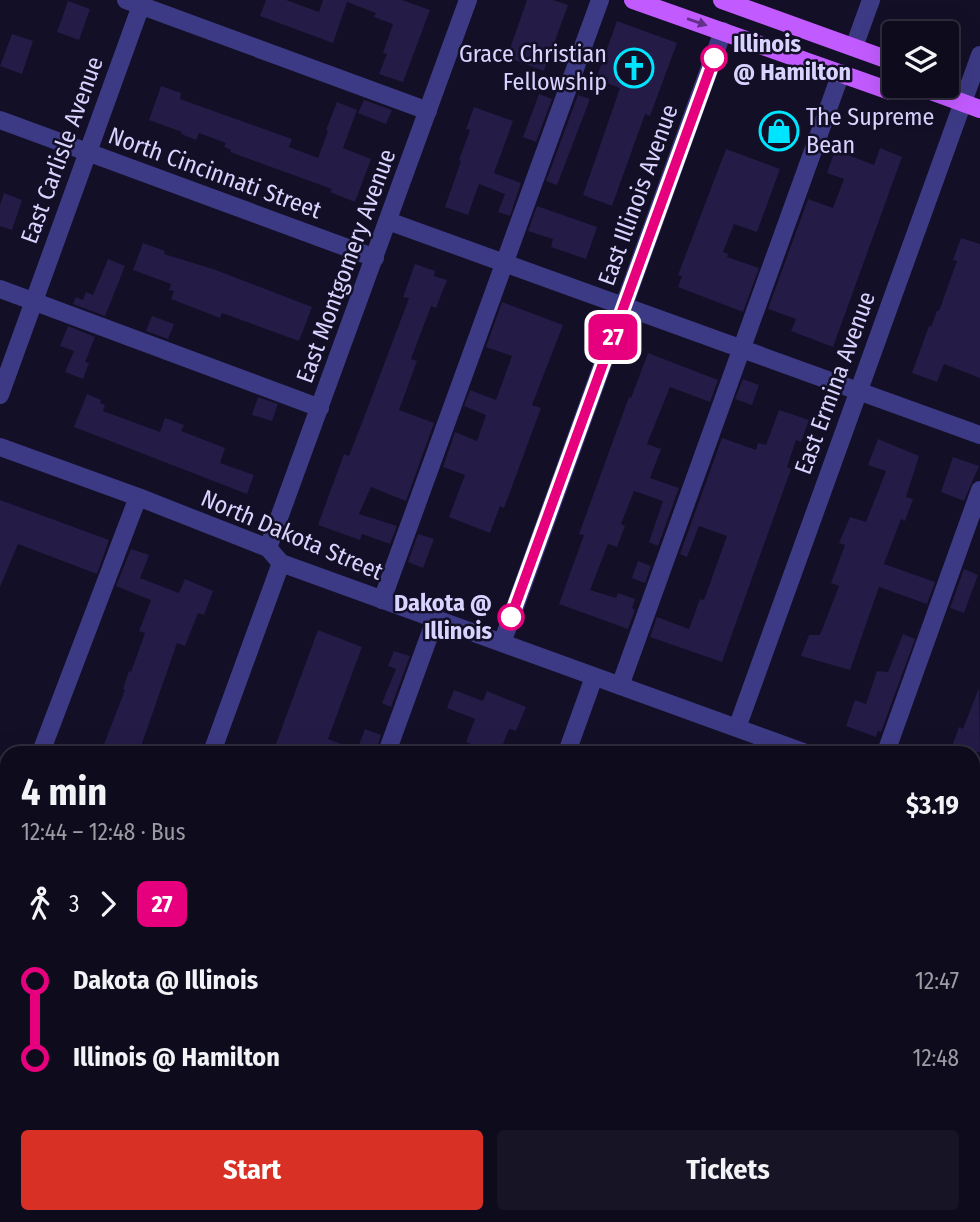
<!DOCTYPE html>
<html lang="en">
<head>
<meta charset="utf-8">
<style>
	body { margin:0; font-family:"Fira Sans Condensed",sans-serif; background:#171425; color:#f1f3f6; height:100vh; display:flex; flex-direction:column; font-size:26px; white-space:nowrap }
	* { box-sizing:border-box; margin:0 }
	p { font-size:23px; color:#9b9ba3 }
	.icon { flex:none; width:38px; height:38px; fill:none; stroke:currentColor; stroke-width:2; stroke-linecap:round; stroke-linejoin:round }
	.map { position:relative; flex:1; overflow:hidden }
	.sheet { position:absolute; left:0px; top:746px; width:980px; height:478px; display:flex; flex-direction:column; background:#0e0b1c; border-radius:21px 21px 0 0; box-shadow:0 7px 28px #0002,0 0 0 2px #2e2b3b }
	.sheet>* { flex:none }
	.badge { padding:0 14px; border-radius:10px; font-size:24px; line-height:46px }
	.tools { position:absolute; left:882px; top:21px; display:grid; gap:14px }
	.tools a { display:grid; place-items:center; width:77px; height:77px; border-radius:7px; background:#0e0b1c; box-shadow:0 7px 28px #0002,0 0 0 2px #2e2b3b; font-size:35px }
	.map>.badge { position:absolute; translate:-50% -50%; box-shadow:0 0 0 4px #fff }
	.legs { display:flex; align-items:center; gap:10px; height:77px; padding:0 21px; font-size:23px }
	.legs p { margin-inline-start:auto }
	.headline { display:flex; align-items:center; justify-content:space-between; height:119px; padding:0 21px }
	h1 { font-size:38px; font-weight:700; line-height:52px }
	.cta { display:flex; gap:14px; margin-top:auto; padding:14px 21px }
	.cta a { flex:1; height:80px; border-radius:7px; background:#d93025; color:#fff; font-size:28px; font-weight:700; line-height:80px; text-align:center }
	.cta a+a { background:#171425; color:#f1f3f6 }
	ul { padding:0 21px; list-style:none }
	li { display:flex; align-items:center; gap:24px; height:77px; font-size:26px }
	li i { display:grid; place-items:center; width:10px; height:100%; margin:0 9px; background:currentColor }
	li i::after { content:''; width:18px; height:18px; margin:-9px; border:5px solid; border-radius:50%; background:#0e0b1c }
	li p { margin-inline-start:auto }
	li:first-child i { background:linear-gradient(#0000 50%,currentColor 0) }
	li:last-child i { background:linear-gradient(currentColor 50%,#0000 0) }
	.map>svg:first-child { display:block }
	.building { fill:#241b47 }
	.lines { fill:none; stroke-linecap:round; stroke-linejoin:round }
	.minor { stroke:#3d3a85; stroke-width:18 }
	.major { stroke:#c25bff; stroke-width:18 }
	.oneway { fill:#623188 }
	.line-1-casing { stroke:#fff; stroke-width:16 }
	.line-1 { stroke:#e6007e; stroke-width:10 }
	.stop-1-dot { fill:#fff; stroke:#e6007e; stroke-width:3.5 }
	.labels { text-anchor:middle; stroke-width:5; stroke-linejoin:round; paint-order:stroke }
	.stop-label { font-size:24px; font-weight:bold; fill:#d9d4ff; stroke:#130f26; text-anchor:start }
	.poi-label { font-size:24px; fill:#d9d4ff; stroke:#130f26; text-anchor:end }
	.street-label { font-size:24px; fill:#d9d4ff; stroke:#130f26 }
</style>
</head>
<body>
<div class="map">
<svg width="980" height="1222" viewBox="0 0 980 1222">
	<rect width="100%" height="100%" fill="#130f26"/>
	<!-- building -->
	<path class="building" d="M266,0H286L319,12L323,0H402L430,10L403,82L379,74L387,54L383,53L393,24L374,17L376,13L347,2L333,43L260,16Z
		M527,0H553L568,5L544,71L507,57Z
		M68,1L90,9L79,40L57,32Z
		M617,21L677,43L650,116L645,114L612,206L583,195L620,88L596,79Z
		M12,34L33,41L22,74L0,66Z
		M161,86L181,93L180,99L292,139L289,147L318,158L328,131L326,130L337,102L357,110L343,148L371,159L355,202L330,192L332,189L230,152L231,150L224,147L226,143L199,133L196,140L181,134L182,132L149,120Z
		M539,94L552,99L536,142L523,137Z
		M578,95L590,99L557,185L546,181Z
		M364,100L392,110L386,124L358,113Z
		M474,107L513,121L494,173L521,183L510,216L498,212L505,194L479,184L468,215L445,207L461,161L459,160L470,130L466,129Z
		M880,148L902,157L833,347L791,331L796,319L768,309L808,199L833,208L844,179L827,173L835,150L874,165Z
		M726,149L780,169L757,232L734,224L723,252L728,254L727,257L759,268L743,312L678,287L682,276L678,275Z
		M4,193L22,200L12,230L0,226V205Z
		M537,206L597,227L586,259L551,247L553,239L528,231Z
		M961,238L980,244V378L944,364L937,382L912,373L929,326L931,327L937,311H939L957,261L953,260Z
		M143,243L165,251L164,254L213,269L312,307L299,341L222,313L220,318L171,299L174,291L169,290L171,284L133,270Z
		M108,259L125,266L105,316L73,304L76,297L83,300L86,292L93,295Z
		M415,264L435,271L434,276L447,280L436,308L431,306L411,359L417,361L399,410L434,423L406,501L371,487L359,514L397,526L390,544L362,534L360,540L318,525L344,454L349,456L365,415L409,298L403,297Z
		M502,302L563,325L532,405L541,408L504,508L500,506L490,533L449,517L465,475L443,467L455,432L477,441L486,415L464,406L470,390L496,400L512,356L486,347Z
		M152,316L174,324L168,339L146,331Z
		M68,326L95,337L85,362L89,363L83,379L65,372L74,351L60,346Z
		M648,353L718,380L710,402L670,387L647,444L661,449L650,478L679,488L658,546L649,542L663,501L634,491L621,524L625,526L617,547L608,544L590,590L616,598L618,593L635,599L632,608L635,610L628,629L559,604L584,535L579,534L629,397L631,398Z
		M743,379L759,385L752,405L735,399Z
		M87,394L101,400L100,403L105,405L103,411L160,432L165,418L184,425L181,431L225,448L220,463L254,475L247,494L74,427Z
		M258,397L278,404L272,421L252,415Z
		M779,410L809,420L801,442L796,440L787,467L791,469L722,662L650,637L657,617L689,629L700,599L704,600L727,536L699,526L687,557L680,554L722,438L756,450L758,443L766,445Z
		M878,439L919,456L906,497L913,499L905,521L901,519L884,564L935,582L927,604L879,587L850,670L801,656L809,635H820L839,586L831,583L845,545L839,543L850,517L866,522L886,471L868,465Z
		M953,457L979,466L964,501L941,492Z
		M0,500L109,540L97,574L18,544L0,587Z
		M418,534L434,539L423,568L408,562Z
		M131,549L149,555L140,578L179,593L185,579L213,591L204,615L198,613L185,646L177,643L139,752H101L125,690L123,689L129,671L131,672L145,633L139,631L151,600L116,586Z
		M638,561L651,566L645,583L632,578Z
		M964,569L978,575L964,613L950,608Z
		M318,630L362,647L328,739L357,750L365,729L381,735L376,752H273Z
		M903,634L915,639L881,732L878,731L876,737L846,726L855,700L866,704L877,671L888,672Z
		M394,651L410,656L391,707L382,703L396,669L388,666Z
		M979,688L980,752H950L959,727L963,729Z
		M454,690L483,701L487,691L526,707L516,731L509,729L500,752H492L466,742L475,719L447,708Z"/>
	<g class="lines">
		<!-- minor -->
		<path class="minor" d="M126,0L428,111
			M854,47L871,0
			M0,120L375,258
			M388,221L980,435
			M0,289L320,408
			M0,395L143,0
			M0,447L138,497L268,548L281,563L803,752
			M268,548L468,0
			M382,600L600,0
			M502,643L723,31
			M620,686L841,73
			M737,728L980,55
			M41,752L138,497
			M212,752L281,563
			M387,752L435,620
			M567,752L594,677
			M886,752L980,490
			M0,814L7,817
			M973,814L980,817
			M0,862L7,842
			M973,1164L980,1166
			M0,1168L7,1170
			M135,1216L151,1222
			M42,1222L44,1216
			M218,1222L220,1216
			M397,1222L399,1216
			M575,1222L578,1216
			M752,1222L754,1216
			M929,1222L931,1216"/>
		<!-- major -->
		<path class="major" d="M633,0L890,91H931
			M722,0L894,62
			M925,86L931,91L980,109"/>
	</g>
	<!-- one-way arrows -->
	<defs><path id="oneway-solid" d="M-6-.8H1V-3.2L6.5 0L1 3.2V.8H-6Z" transform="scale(1.75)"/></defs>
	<use class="oneway" href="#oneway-solid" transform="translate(697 22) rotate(19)"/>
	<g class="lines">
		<defs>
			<path id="line-1" d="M511,617L714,58"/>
		</defs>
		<!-- line-1 casing -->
		<use href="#line-1" class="line-1-casing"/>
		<!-- line-1 -->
		<use href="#line-1" class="line-1"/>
	</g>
	<!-- icons -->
	<defs>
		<symbol id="church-ring" viewBox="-11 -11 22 22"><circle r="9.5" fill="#130f26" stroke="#00e5ff" stroke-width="1.5"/><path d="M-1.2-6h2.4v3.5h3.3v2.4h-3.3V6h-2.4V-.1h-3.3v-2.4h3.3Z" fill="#00e5ff"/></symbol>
		<symbol id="shop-ring" viewBox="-11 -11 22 22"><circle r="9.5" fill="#130f26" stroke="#00e5ff" stroke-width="1.5"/><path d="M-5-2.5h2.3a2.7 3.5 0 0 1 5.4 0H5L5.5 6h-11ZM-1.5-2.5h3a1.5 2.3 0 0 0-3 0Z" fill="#00e5ff"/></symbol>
	</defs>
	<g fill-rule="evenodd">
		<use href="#church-ring" x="612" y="46" width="44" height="44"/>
		<use href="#shop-ring" x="757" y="109" width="44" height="44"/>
	</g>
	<!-- markers -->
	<g class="stop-1-dot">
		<circle cx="714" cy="58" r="12"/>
		<circle cx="511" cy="617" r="12"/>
	</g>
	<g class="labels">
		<!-- stop labels -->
		<g class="stop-label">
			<text x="733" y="52">Illinois<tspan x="733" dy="28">@ Hamilton</tspan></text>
			<text x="492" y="611" text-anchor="end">Dakota @<tspan x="492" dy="28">Illinois</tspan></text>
		</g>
		<!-- poi labels -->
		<g class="poi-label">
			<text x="607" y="62">Grace Christian<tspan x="607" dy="28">Fellowship</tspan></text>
			<text x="806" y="125" text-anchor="start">The Supreme<tspan x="806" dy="28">Bean</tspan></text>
		</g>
		<!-- street labels -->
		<g class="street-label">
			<text transform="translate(62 150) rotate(-70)" y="8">East Carlisle Avenue</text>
			<text transform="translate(215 173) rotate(20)" y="8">North Cincinnati Street</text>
			<text transform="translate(638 195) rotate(-70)" y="8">East Illinois Avenue</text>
			<text transform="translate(346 266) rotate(-70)" y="8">East Montgomery Avenue</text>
			<text transform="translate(835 383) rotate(-70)" y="8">East Ermina Avenue</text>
			<text transform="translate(292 535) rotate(23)" y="8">North Dakota Street</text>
		</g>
	</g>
</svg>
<div class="tools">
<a><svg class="icon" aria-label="layers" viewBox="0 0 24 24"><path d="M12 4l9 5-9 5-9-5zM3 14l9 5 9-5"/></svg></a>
</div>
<b class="badge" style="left:613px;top:337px;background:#e6007e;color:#fff">27</b>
<section class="sheet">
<div class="headline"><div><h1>4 min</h1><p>12:44 – 12:48 · Bus</p></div><b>$3.19</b></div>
<div class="legs"><svg class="icon" aria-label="walk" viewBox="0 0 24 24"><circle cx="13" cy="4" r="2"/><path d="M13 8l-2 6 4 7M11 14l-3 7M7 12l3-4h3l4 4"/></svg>3<svg class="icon" aria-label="forward" viewBox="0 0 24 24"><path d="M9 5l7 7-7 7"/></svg><b class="badge" style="background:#e6007e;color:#fff">27</b></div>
<ul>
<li><i style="color:#e6007e"></i><b>Dakota @ Illinois</b><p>12:47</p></li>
<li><i style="color:#e6007e"></i><b>Illinois @ Hamilton</b><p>12:48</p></li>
</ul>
<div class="cta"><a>Start</a><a>Tickets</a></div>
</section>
</div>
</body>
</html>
